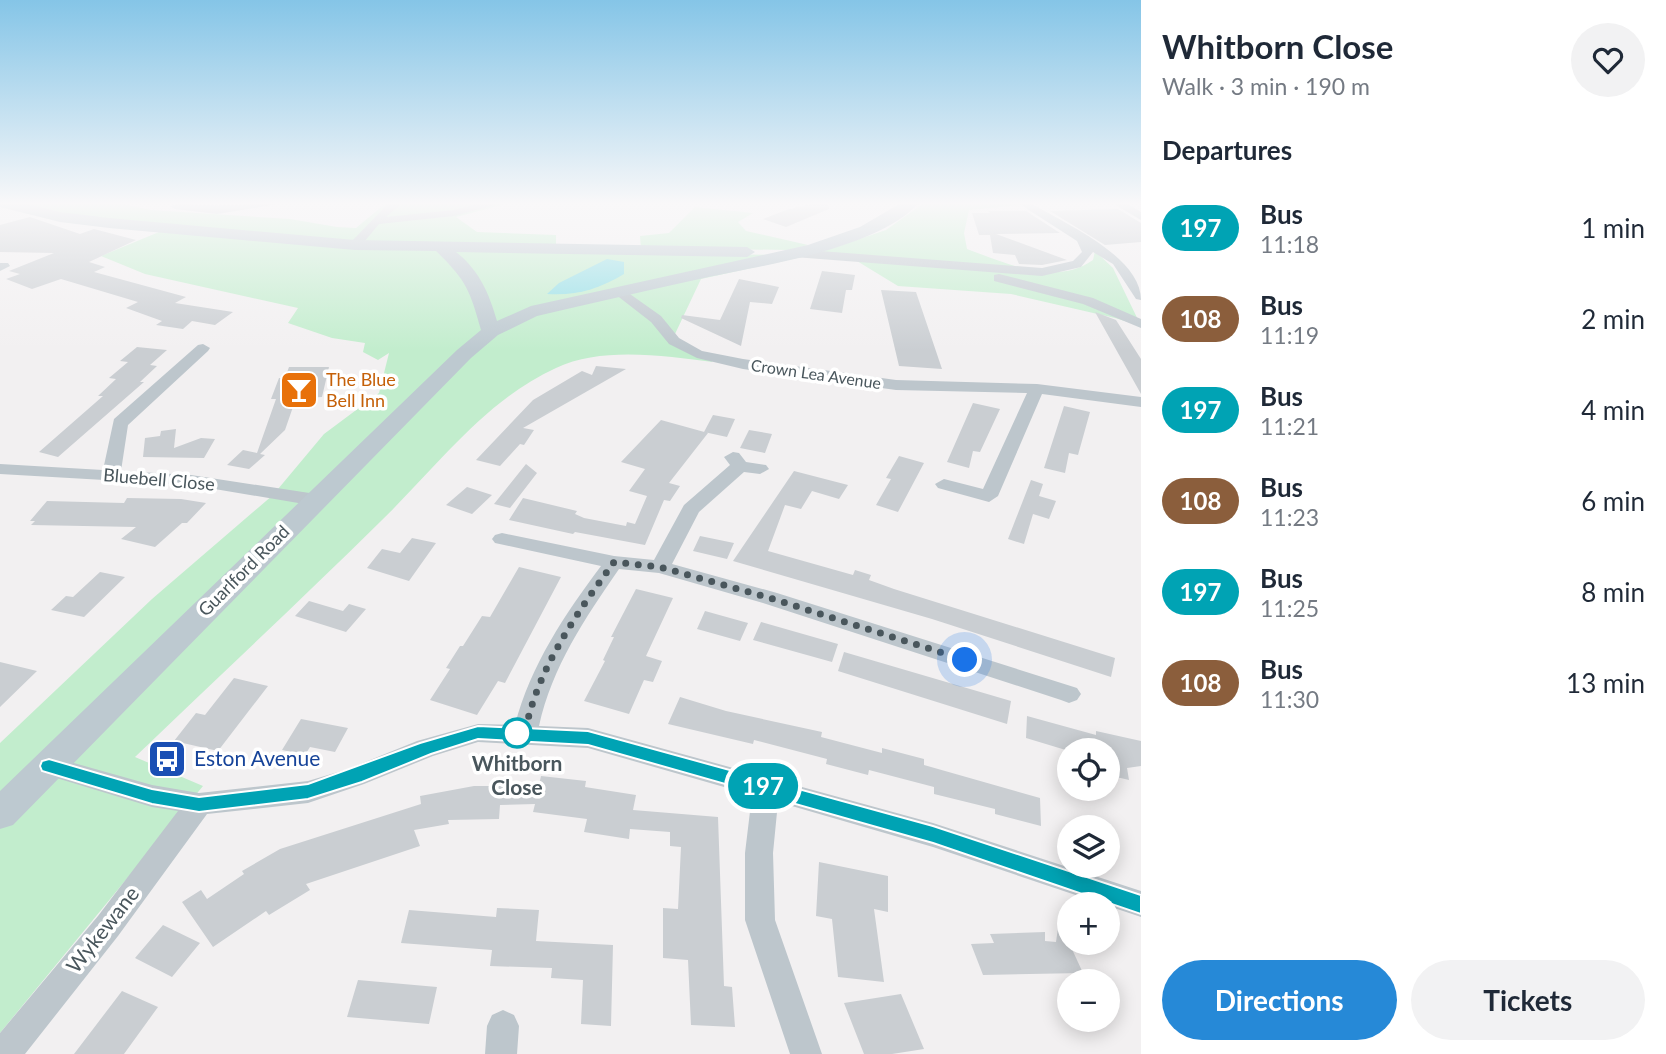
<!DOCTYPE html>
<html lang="en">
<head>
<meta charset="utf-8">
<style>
	body { margin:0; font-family:Lato,sans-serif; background:#f2f2f3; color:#1f2937; height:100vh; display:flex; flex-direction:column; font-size:26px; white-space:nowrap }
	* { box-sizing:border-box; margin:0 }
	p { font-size:23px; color:#747a83 }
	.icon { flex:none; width:38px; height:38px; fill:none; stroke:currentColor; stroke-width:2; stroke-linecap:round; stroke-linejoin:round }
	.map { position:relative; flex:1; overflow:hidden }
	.details { display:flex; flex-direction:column; background:#fff; width:525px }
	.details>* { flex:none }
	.badge { padding:0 14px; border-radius:23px; font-size:24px; line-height:46px }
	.controls { position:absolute; left:1057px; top:738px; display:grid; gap:14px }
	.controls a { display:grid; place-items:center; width:63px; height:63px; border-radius:50%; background:#fff; box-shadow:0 4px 18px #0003; font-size:35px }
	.you { position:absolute; width:35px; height:35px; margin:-18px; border:5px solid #fff; border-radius:50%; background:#1a73e8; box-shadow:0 0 0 10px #1a73e833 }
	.map>.badge { position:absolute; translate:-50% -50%; box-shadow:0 0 0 4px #fff }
	h2 { padding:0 21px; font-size:26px; line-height:63px }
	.round { display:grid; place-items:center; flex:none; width:74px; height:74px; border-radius:37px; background:#f2f2f3 }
	.overview { display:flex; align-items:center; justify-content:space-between; height:119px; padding:0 21px }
	h1 { font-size:33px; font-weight:700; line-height:52px }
	.button { display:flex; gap:14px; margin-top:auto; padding:14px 21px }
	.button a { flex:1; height:80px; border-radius:42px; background:#2689d7; color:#fff; font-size:28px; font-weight:700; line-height:80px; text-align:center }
	.button a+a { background:#f2f2f3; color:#1f2937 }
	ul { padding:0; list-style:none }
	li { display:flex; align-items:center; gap:21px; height:91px; padding:0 21px }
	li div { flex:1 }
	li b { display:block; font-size:26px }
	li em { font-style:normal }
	li .badge { min-width:77px; font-weight:700; text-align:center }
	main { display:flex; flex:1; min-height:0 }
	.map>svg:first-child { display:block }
	.green { fill:#c2edcd }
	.water { fill:#92dfe6 }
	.building { fill:#caced2 }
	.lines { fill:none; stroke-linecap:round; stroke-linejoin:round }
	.minor { fill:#bdc6cc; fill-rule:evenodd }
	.secondary { fill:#bdc9d0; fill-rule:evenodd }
	.line { fill:#00a3b4; stroke:#fff; stroke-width:2 }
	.walk { stroke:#49565c; stroke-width:7; stroke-dasharray:0 12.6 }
	.stop-dot { fill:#fff; stroke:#00a3b4; stroke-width:3.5 }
	.labels { text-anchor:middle; stroke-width:7; stroke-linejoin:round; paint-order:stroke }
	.far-street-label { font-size:16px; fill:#49565c; stroke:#fff }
	.food-label { font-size:18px; fill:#c56008; stroke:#fff; text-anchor:start }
	.street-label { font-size:18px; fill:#49565c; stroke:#fff }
	.near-transit-label { font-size:21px; fill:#164399; stroke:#fff; text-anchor:start }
	.near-stop-label { font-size:21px; font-weight:bold; fill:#49565c; stroke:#fff }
	.near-street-label { font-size:21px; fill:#49565c; stroke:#fff }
</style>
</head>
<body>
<main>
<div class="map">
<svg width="1141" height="1054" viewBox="0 0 1141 1054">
	<rect width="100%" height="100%" fill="#f2f0f1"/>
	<!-- green -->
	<path class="green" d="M16,203H119L151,210L290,219L337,227L356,228L386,203H509L456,217L477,232L556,235V252L788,255L821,252L886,230L924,203H1016L1021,205L969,210L964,233L967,249C1006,263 1055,287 1093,260L1095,251L1113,268L1141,326L1115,318L1011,294L898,286L852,258L806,256L701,279L675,334L681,341L713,362C665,356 602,346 556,368C484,401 437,467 381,521C300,601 217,678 135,757L203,786L0,1033V743L152,599L273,495L324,434L379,393L389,353L378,360L363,352L365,343L332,338L288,323L298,308L145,274L101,256L159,232Z
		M695,207L753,213L738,222L746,231L808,245L790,250L641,248L640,236L669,233Z"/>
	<!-- water -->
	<path class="water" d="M607,259L624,262V274C599,289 576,296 547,294L559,283Z"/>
	<!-- building -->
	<path class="building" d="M814,203H828L829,209L786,227L763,219L786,210Z
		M1118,209L1141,223V242L1105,245L1050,211Z
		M988,211H1026L1060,233L996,234L1067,260L1042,265L1019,264L1015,255L993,253L990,235H979L972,213H990Z
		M30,217L80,234L94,229L136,240L89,262L105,267L94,272L186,297L175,303L233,312L215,325L192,321L183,329L156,325L162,321L126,308L138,302L61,279L32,289L6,279L20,274L9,271L54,253L0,252V225Z
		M822,271L855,275L852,290H846L842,313L810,309Z
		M739,279L779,287L772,304L750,302L741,346L681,318L682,315L720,320Z
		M881,290L916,292L942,369L899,366Z
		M1095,312L1116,320L1141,359V394Z
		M137,347L167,350L150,365L157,366L140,382H144L58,457L39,452L103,396H98L116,379L109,378L128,362L120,361Z
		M596,366L626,369L523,428L534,430L524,445L520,444L500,466L476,460L533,400L582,371L592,375Z
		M289,367H329L322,397L305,398L303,404H294L285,430L260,454L265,455L249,469L227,465L243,450L257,453L276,399H271L279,378H285Z
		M973,403L1000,409L980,452L973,451L969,468L947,462Z
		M1064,406L1090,412L1078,455L1069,453L1065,473L1044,468Z
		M713,415L735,419L727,437L704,432Z
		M661,420L708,433L669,483L680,486L670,501L664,500L645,545L575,532L573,534L509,520L523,498L577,511L575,514L584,518L626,526L627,522L635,524L647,496L629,491L645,469L621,462Z
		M176,429L174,448L201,438L215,439L204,458L143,457L145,438L160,436L161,431Z
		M749,430L772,434L765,453L740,448Z
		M899,456L924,463L898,512L876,505L891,479L886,478Z
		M526,464L537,473L510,508L494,504Z
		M794,471L848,485L839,499L812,491L801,509L785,505L768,551L853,575L855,570L871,575L869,580L894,589L1115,658L1111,677L932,619L733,561Z
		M1031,480L1043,484L1039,496L1056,501L1049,519L1033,514L1024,544L1008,539Z
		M467,487L492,495L472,514L446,505Z
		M127,498L181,499L206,503L187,523H182L155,547L121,539L136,527L31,525L35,521H30L47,501L124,503Z
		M700,536L734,543L727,559L693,551Z
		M412,538L436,543L409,581L367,568L382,549L400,553Z
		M519,567L561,577L505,683L498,681L477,715L430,700L450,669L446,668L460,646H463L482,616L490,617Z
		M100,572L125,577L84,617L51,610L66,596L73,597Z
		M636,589L673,598L646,656L662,661L653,682L644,680L629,714L584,701L605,661L603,660L614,637H611Z
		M309,601L343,611L349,604L366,609L346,632L295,616Z
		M705,611L748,623L740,641L697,629Z
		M761,622L838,644L832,662L753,640Z
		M844,652L1011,701L1007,724L838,671Z
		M0,662L37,671L0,707Z
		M234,678L268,686L218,751L174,741L196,713L205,715Z
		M680,697L726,711L822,732L821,737L882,753V748L924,759V765L1040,798L1041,826L995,814V809L934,794V787L869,770L868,775L826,764L827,759L754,740L753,744L668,724Z
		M1027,716L1096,735V731L1141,741V766L1127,768L1129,780L1108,775V751H1069L1026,738Z
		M301,719L348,728L335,752L310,747L305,755L282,750Z
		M541,776L586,781L585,787L636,795L633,810L718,817L724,986L732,987L735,1027L691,1025L688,960L663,958V908L678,909L681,847L670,846V832L630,829L629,839L584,832L587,819L533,812L535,804L500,805L499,819L448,820L449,824L414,830L420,846L306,884L310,890L269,915L266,911L213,947L182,902L201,890L207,899L244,874L242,871L280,849L421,804L420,796L474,786H495V777H511V786L539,785Z
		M819,862L888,876V912L874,909L884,982L838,977L832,919L816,916Z
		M497,908L539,910L536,941L613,945L611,1026L581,1024L583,980L551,978L552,968L490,966L492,950L401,943L409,910L496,917Z
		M1059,921L1083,973L983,975L971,944L994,943L990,934L1045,932V941L1056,942Z
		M163,925L200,943L172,977L135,958Z
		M358,980L437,987L429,1024L347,1017Z
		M122,991L158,1007L124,1054H74Z
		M901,994L924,1049L892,1054H864L844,1003Z"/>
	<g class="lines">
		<!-- minor -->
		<path class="minor" d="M181,203C217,208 250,203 286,203L217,214L175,209L170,206Z
			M389,203H402L386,217L454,210L481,203H502L454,216L379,224L359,248H351V242Z
			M1018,203H1031C1065,224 1141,256 1141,300L1136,299L1113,264L1093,252L1081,267L1042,276L794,257L788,253L794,249L1042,268L1073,261L1082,252L1077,241Z
			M1112,203H1126L1141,212V220Z
			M0,263H8L10,266L0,271Z
			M999,274L1093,298L1141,319V328L1083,304L994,281V275Z
			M620,287L661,316L679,338L702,351L743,359L896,380L1037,384L1141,397V407L1042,394L998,496L989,502L938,488L935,484L944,479L983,489L1027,393L896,390L743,369L697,358L669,344L651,322L615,294L613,291Z
			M203,344L210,348L208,351L128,425L121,471L191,475L316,494L325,500L323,504L316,506L191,485L0,474V464L103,470L114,419L198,345Z
			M733,452L739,453L746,462L766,465L769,469L760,474L744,472L699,512L672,564L777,593L1077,688L1081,694L1077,700L1069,703L1061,700L763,603L659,573L619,569C585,618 552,667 539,726L588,728L933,823L1141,891V917L933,847L778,802L773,853L775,920L822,1054H790L745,920V853L752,795L588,748L478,742L433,756L364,784L308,803L207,814L118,936L25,1054H0V1033L98,916L178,811L152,807L40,773L36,766L40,759L49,756L152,785L199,793L308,781L348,769L417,741L478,724L515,725C530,666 565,614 601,566L495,543L492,539L495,535L502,533L614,556L654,560L684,505L730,465L724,457Z
			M503,1010L514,1015L519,1026L517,1054H485L487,1026L492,1015Z"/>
		<!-- secondary -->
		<path class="secondary" d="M0,203H23L60,212L109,218L355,240L747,247L755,252L747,257L456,252C479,270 489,293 497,321L531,306L808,245L860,227L901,203H919C877,249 764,265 704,278C648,290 593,303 537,316L498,335L471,358L13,825L0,829V791L457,350L481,330C470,290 466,280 436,251L355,250L109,228L60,222L0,207Z"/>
	</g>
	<!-- sky -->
	<linearGradient id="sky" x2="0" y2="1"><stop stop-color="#85c5e7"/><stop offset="0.58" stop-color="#f9f8f9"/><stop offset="1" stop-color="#f9f8f9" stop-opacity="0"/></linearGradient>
	<rect width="1141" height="351" fill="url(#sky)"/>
	<!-- line -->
	<path class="line" d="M478,726L588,731L933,826L1141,895V914L933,843L588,745L478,739L431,754L362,782L308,799L199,812L152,804L42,771L40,766L42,761L49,759L152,789L199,797L308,784L420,743Z"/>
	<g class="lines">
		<!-- walk -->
		<path class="walk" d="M517,733H525C536,671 577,613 614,562L660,567L770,598L965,660"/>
	</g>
	<!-- icons -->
	<defs>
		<symbol id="bar-square" viewBox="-11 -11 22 22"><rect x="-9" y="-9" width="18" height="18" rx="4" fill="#e8710a" stroke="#fff"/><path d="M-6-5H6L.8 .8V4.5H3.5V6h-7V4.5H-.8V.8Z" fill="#fff"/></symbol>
		<symbol id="bus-square" viewBox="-11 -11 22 22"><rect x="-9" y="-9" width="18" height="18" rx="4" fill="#1a4fb4" stroke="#fff"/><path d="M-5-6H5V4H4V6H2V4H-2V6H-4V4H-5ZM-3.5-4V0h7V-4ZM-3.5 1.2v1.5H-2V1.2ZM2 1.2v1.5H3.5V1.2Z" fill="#fff"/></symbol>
	</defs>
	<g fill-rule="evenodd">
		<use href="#bar-square" x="277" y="368" width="44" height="44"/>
		<use href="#bus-square" x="145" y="737" width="44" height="44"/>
	</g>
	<!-- markers -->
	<circle class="stop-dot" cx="517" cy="733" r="14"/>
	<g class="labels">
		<!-- far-street labels -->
		<g class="far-street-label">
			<text transform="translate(816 374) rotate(8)" y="6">Crown Lea Avenue</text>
		</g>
		<!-- food labels -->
		<g class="food-label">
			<text x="326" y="386">The Blue<tspan x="326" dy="21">Bell Inn</tspan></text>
		</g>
		<!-- street labels -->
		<g class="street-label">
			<text transform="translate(159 480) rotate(5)" y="6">Bluebell Close</text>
			<text transform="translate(244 571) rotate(-45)" y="6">Guarlford Road</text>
		</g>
		<!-- near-transit labels -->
		<g class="near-transit-label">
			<text x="194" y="766">Eston Avenue</text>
		</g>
		<!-- near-stop labels -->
		<g class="near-stop-label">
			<text x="517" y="771">Whitborn<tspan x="517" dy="24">Close</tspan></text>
		</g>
		<!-- near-street labels -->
		<g class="near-street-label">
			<text transform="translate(103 930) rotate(-52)" y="7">Wykewane</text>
		</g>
	</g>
</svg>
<div class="controls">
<a><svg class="icon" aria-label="locate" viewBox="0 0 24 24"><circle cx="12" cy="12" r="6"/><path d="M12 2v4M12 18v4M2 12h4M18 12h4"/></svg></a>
<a><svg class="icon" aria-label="layers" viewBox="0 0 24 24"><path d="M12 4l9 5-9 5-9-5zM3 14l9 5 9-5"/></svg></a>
<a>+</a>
<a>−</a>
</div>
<div class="you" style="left:965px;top:660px"></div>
<b class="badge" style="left:763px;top:786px;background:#00a3b4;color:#fff">197</b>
</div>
<section class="details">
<div class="overview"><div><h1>Whitborn Close</h1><p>Walk · 3 min · 190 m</p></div><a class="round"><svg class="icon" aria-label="heart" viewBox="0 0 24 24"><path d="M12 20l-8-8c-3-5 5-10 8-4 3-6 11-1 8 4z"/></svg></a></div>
<h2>Departures</h2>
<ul>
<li><span class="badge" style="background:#00a3b4;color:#fff">197</span><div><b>Bus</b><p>11:18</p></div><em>1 min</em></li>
<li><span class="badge" style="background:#8b5e3c;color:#fff">108</span><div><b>Bus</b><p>11:19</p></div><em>2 min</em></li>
<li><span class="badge" style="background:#00a3b4;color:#fff">197</span><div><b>Bus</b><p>11:21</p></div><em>4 min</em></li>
<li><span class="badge" style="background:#8b5e3c;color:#fff">108</span><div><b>Bus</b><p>11:23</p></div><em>6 min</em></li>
<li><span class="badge" style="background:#00a3b4;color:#fff">197</span><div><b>Bus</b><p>11:25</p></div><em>8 min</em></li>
<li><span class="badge" style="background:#8b5e3c;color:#fff">108</span><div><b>Bus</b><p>11:30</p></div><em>13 min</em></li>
</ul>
<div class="button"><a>Directions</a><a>Tickets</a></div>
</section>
</main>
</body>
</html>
